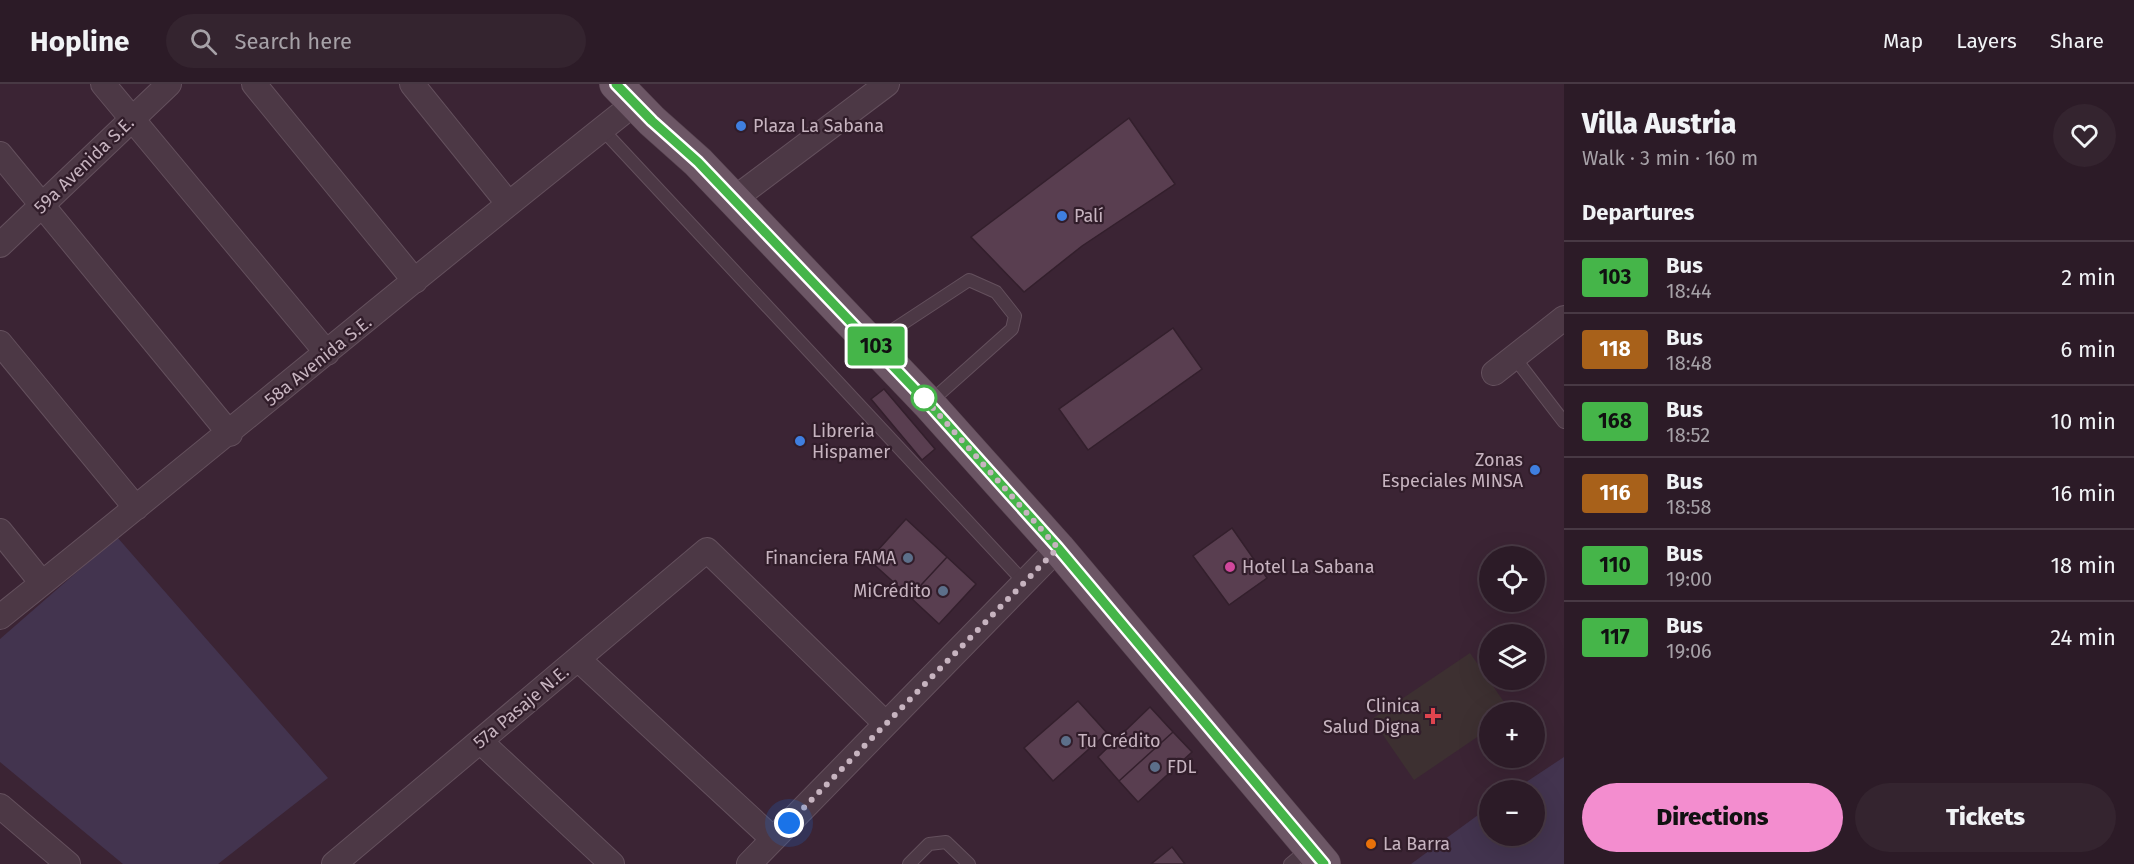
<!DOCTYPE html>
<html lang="en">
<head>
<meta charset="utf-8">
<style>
	body { margin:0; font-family:"Fira Sans",sans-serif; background:#34242f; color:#f1f3f6; height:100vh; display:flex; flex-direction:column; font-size:22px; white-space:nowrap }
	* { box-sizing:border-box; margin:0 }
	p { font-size:20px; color:#a6a1a7 }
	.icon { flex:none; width:33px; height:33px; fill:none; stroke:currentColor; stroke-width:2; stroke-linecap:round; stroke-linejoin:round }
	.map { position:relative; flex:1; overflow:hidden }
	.details { display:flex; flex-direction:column; background:#2c1b27; width:570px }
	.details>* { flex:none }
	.badge { padding:0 12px; border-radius:4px; font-size:21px; line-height:39px }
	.tools { position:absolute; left:1479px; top:462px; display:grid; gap:12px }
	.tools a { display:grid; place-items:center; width:66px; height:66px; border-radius:50%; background:#2c1b27; box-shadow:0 6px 24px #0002,0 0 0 2px #483944; font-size:30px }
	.you { position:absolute; width:30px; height:30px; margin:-15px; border:4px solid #fff; border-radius:50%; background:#1a73e8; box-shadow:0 0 0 9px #1a73e833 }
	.map>.badge { position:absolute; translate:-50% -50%; box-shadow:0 0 0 3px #fff }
	h2 { padding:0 18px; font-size:22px; line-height:54px }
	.round { display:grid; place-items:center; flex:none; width:63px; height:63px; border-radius:32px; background:#34242f }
	.summary { display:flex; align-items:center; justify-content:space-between; height:102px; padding:0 18px }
	h1 { font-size:28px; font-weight:800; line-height:45px }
	.button { display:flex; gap:12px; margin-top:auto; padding:12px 18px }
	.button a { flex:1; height:69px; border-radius:36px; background:#f38dcf; color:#111; font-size:24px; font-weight:800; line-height:69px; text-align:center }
	.button a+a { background:#34242f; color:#f1f3f6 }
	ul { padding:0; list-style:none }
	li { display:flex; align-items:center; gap:18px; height:72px; padding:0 18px; border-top:2px solid #483944 }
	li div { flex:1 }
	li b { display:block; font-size:22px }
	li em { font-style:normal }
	li .badge { min-width:66px; font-weight:700; text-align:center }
	header { display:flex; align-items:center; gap:36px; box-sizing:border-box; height:84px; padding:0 30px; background:#2c1b27; border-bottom:2px solid #483944 }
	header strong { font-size:28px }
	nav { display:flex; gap:33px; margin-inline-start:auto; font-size:21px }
	.search { width:420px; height:54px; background:#34242f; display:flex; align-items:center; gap:15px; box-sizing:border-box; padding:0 21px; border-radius:33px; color:#a6a1a7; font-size:22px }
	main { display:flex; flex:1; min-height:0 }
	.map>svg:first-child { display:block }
	.medical { fill:#3d3031 }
	.green { fill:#43344f }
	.building { fill:#593e50; stroke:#331f2c; stroke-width:1.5 }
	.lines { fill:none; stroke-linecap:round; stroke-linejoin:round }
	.lane-casing { stroke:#64505d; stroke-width:14 }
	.street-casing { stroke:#64505d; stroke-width:26 }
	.primary-casing { stroke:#55414e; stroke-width:34 }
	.lane { stroke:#4c3845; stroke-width:12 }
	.street { stroke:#4c3845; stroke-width:24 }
	.primary { stroke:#6c5665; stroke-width:33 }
	.line-casing { stroke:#fff; stroke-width:14 }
	.line { stroke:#45b549; stroke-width:9 }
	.walk { stroke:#c7b4c0; stroke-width:6; stroke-dasharray:0 10.8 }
	.shop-dot { fill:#3f7fe0; stroke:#311d2a; stroke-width:2 }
	.stop-dot { fill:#fff; stroke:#45b549; stroke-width:3 }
	.service-dot { fill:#5c6f8a; stroke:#311d2a; stroke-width:2 }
	.hotel-dot { fill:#d1479c; stroke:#311d2a; stroke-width:2 }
	.health-dot { fill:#e0444e; stroke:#311d2a; stroke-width:2 }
	.food-dot { fill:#e8710a; stroke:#311d2a; stroke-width:2 }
	.labels { text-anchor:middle; stroke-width:4.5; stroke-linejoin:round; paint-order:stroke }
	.poi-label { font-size:18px; fill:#c7b4c0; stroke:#311d2a; text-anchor:start }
	.street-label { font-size:18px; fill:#c7b4c0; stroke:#311d2a }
</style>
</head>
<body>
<header>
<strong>Hopline</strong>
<div class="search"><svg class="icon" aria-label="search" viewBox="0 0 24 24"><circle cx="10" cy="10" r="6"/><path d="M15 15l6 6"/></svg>Search here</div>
<nav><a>Map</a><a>Layers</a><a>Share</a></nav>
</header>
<main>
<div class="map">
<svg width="1564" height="780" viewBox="0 0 1564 780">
	<rect width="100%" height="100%" fill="#3b2434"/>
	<!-- medical -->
	<path class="medical" d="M1470,569L1511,628H1490L1489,645L1414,696L1372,635Z"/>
	<!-- green -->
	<path class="green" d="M117,453L328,694L218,780H123L0,678V555Z
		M1564,673V780H1411L1489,723L1490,752H1534V706H1514Z"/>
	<!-- building -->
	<path class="building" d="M1129,34L1175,100L1082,162L1024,208L971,153Z
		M1173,244L1202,285L1088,366L1059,325Z
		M884,305L935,365L922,376L871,315Z
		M906,435L947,473L910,513L869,476Z
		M1232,444L1267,494L1229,521L1193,472Z
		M947,473L976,500L939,540L910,513Z
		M1078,617L1107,649L1053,697L1024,664Z
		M1150,623L1173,648L1119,697L1098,673Z
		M1173,648L1192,668L1138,718L1119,697Z
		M1172,763L1185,780H1151Z"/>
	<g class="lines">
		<defs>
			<path id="lane" d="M602,45L1024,498
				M873,259L969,196L996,208L1015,232L1012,245L929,319
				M1514,273L1564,338
				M909,780L929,760L946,758L969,780
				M1290,780L1309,764"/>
			<path id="street" d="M103,0L327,269
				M254,0L415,197
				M412,0L508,119
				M0,70L230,350
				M734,115L887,0
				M0,161L169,0
				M0,259L136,424
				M1494,289L1564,234
				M0,447L42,499
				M0,533C213,363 421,188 635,19
				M578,575L773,755
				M480,657L612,780
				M0,722L68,780
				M334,780L707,466L886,640
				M749,780L1058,464"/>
			<path id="primary" d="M616,0L652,37L698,78L928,319L1058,464L1324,780"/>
		</defs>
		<!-- lane casing -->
		<use href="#lane" class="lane-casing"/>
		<!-- street casing -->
		<use href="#street" class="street-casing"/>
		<!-- primary casing -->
		<use href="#primary" class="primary-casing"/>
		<!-- lane -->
		<use href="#lane" class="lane"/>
		<!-- street -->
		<use href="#street" class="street"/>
		<!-- primary -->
		<use href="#primary" class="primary"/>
	</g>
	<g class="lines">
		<defs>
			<path id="line" d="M616,0L652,37L698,78L928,319L1058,464L1324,780"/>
		</defs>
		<!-- line casing -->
		<use href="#line" class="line-casing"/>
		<!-- line -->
		<use href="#line" class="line"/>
		<!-- walk -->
		<path class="walk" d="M789,739L1058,464L924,314"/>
	</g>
	<!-- markers -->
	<g class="shop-dot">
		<circle cx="741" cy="42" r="6"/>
		<circle cx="1062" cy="132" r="6"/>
		<circle cx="800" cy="357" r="6"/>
		<circle cx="1535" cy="386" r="6"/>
	</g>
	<circle class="stop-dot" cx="924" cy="314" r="12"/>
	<g class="service-dot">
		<circle cx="908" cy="474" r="6"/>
		<circle cx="943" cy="507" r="6"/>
		<circle cx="1066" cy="657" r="6"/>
		<circle cx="1155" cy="683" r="6"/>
	</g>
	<circle class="hotel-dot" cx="1230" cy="483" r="6"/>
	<path class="health-dot" d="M1430 623h6v6h6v6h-6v6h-6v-6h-6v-6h6z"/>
	<circle class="food-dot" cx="1371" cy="760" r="6"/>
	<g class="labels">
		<!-- poi labels -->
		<g class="poi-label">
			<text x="753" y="48">Plaza La Sabana</text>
			<text x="1074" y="138">Palí</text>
			<text x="812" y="353">Libreria<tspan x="812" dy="21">Hispamer</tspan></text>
			<text x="1523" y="382" text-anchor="end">Zonas<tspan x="1523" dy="21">Especiales MINSA</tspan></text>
			<text x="896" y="480" text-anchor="end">Financiera FAMA</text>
			<text x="1242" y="489">Hotel La Sabana</text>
			<text x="931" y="513" text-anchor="end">MiCrédito</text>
			<text x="1420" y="628" text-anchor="end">Clinica<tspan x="1420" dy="21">Salud Digna</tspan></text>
			<text x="1078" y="663">Tu Crédito</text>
			<text x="1167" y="689">FDL</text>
			<text x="1383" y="766">La Barra</text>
		</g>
		<!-- street labels -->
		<g class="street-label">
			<text transform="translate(84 81) rotate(-44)" y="6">59a Avenida S.E.</text>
			<text transform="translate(318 277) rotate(-39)" y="6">58a Avenida S.E.</text>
			<text transform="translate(521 623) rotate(-40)" y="6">57a Pasaje N.E.</text>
		</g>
	</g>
</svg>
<div class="tools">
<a><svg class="icon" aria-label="locate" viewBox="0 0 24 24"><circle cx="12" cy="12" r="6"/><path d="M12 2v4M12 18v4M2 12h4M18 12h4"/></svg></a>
<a><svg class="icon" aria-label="layers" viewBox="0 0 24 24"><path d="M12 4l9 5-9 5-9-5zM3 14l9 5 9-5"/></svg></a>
<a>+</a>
<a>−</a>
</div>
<div class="you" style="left:789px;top:739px"></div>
<b class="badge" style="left:876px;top:262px;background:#45b549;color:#111">103</b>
</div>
<section class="details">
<div class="summary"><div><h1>Villa Austria</h1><p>Walk · 3 min · 160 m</p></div><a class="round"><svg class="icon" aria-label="heart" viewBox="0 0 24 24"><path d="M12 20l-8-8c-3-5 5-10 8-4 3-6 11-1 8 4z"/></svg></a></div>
<h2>Departures</h2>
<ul>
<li><span class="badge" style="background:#45b549;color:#111">103</span><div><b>Bus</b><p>18:44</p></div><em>2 min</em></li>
<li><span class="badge" style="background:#a8611a;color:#fff">118</span><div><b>Bus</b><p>18:48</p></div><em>6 min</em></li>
<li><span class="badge" style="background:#45b549;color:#111">168</span><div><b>Bus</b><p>18:52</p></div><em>10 min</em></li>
<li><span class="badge" style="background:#a8611a;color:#fff">116</span><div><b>Bus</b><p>18:58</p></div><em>16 min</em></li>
<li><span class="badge" style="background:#45b549;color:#111">110</span><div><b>Bus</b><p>19:00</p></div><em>18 min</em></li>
<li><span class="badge" style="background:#45b549;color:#111">117</span><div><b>Bus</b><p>19:06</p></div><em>24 min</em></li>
</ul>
<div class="button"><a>Directions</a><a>Tickets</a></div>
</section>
</main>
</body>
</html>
